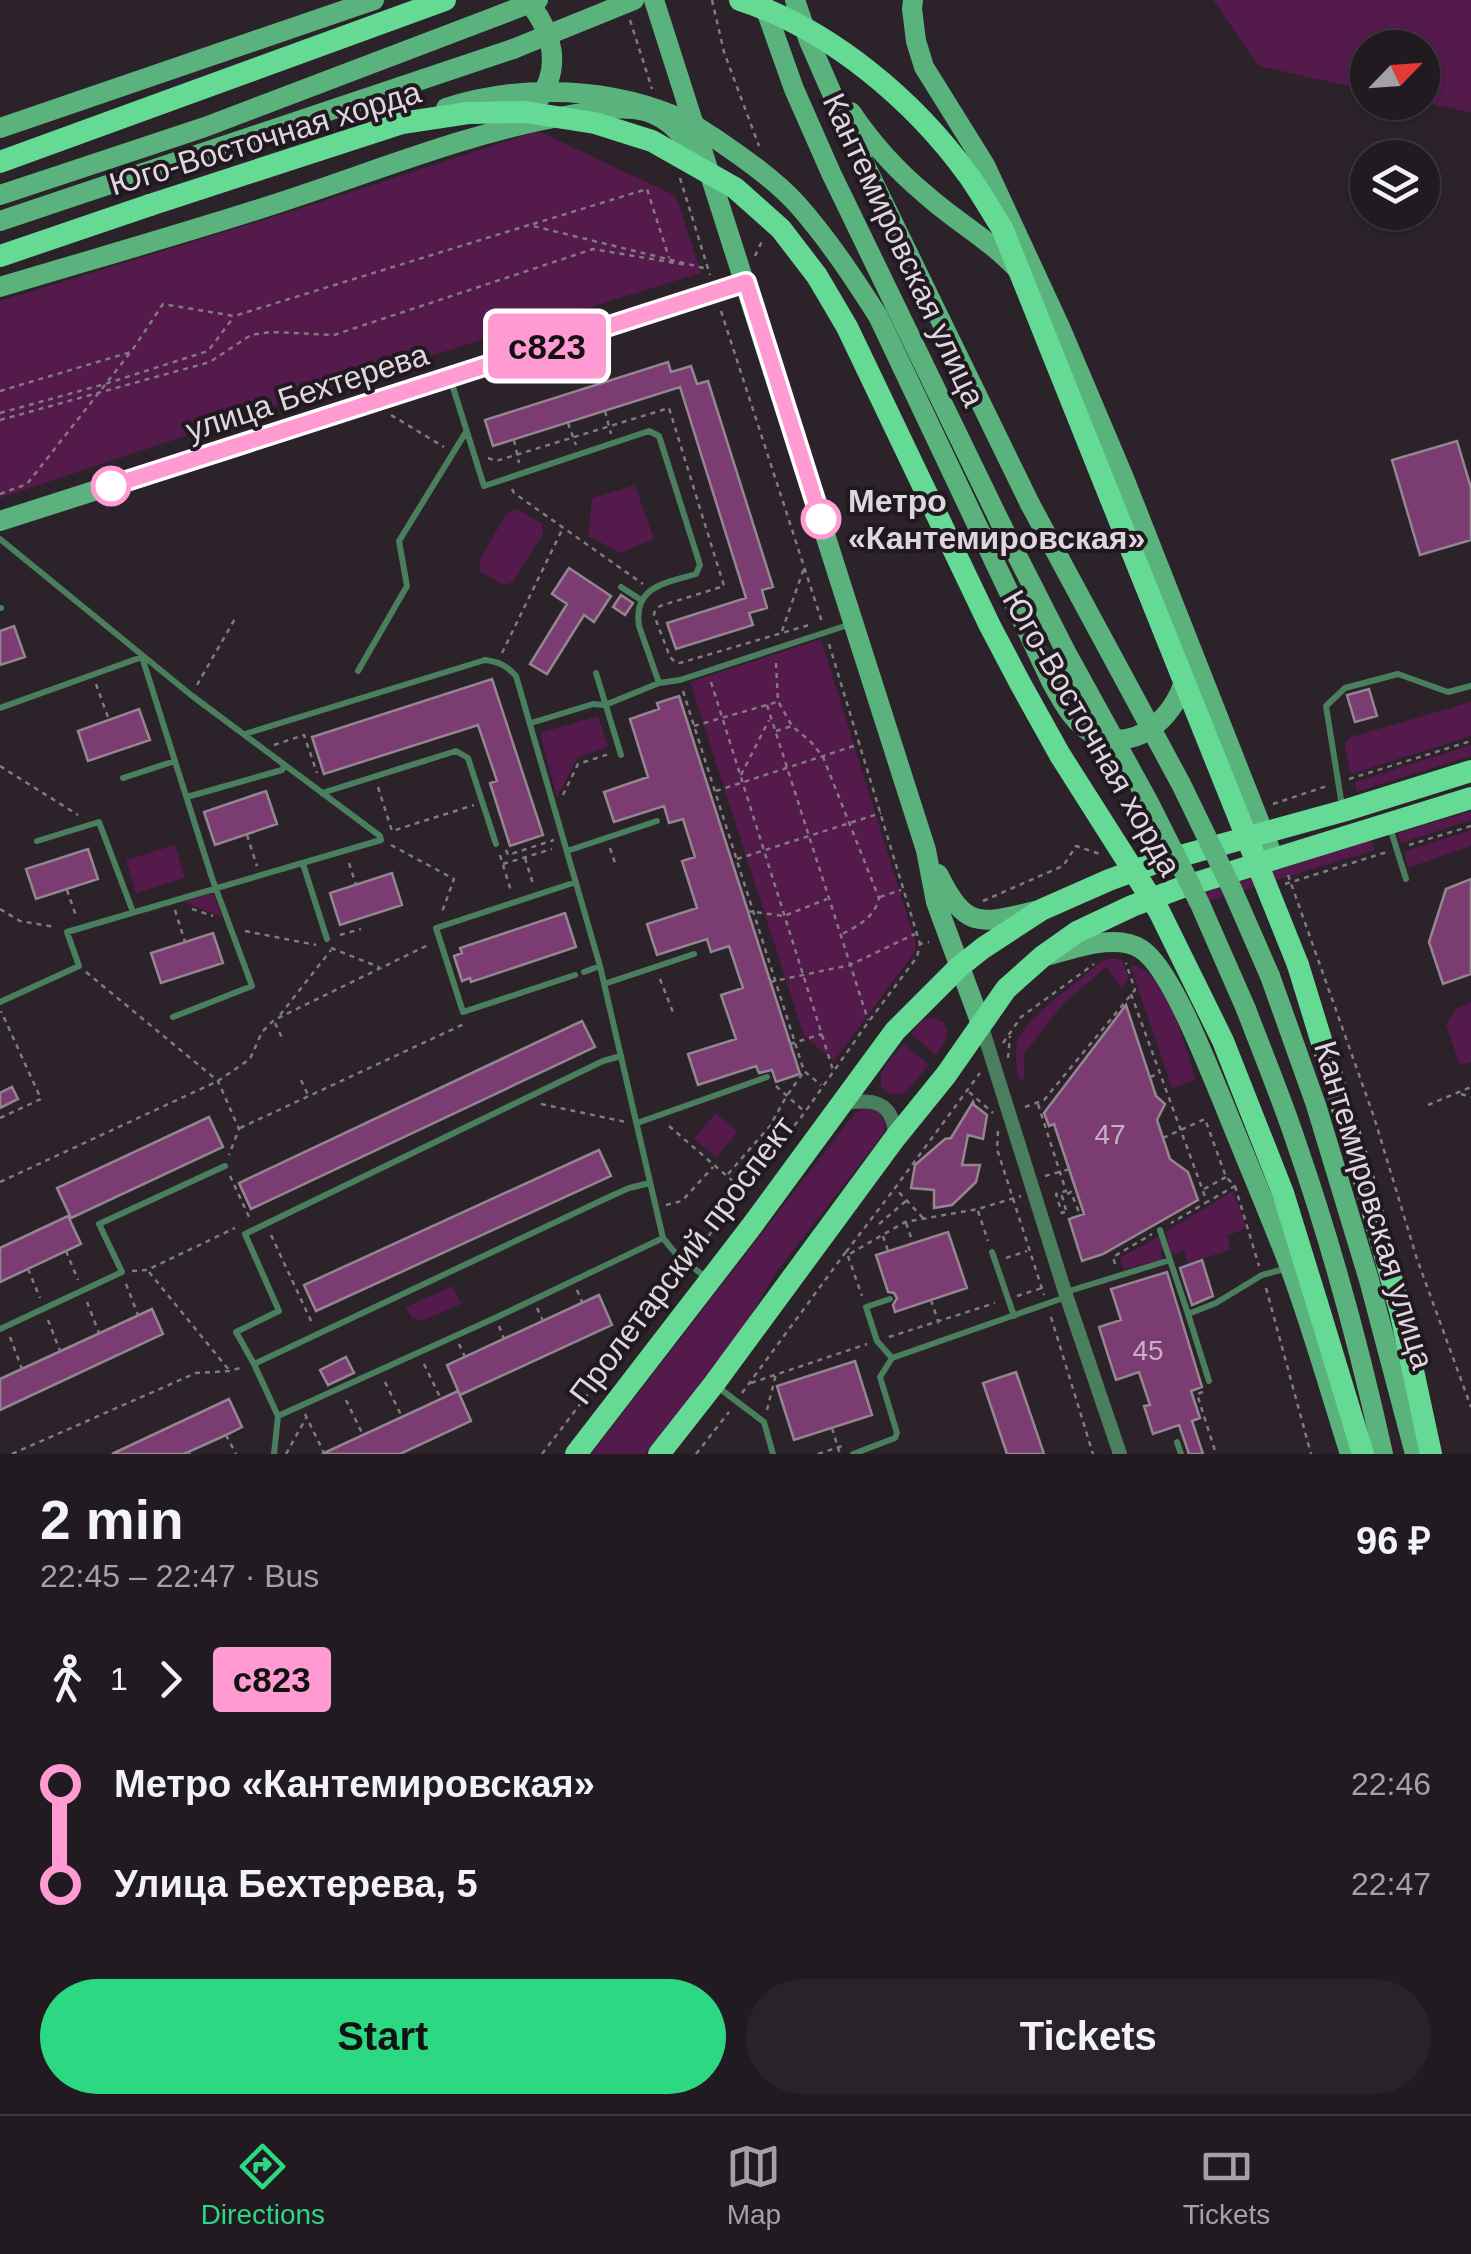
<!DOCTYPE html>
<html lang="en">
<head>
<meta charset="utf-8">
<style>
	body { margin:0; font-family:Arial,sans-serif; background:#292329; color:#f1f3f6; height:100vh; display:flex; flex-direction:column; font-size:38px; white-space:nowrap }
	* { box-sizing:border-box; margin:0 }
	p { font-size:32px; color:#a2a1a5 }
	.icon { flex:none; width:55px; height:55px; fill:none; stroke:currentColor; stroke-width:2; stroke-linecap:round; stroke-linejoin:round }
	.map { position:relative; height:1454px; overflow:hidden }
	.details { display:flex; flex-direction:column; background:#211a20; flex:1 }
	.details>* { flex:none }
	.badge { padding:0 20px; border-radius:8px; font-size:35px; line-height:65px }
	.needle { width:65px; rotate:65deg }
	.buttons { position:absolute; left:1350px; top:30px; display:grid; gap:20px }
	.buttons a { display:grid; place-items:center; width:90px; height:90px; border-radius:50%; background:#211a20; box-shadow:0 2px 8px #0004,0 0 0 2px #3e383e; font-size:50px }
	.map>.badge { position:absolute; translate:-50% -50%; box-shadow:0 0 0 5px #fff }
	.legs { display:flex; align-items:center; gap:15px; height:110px; padding:0 40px; font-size:32px }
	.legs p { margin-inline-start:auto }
	.headline { display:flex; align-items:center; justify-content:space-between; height:170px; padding:0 40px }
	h1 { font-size:55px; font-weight:600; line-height:75px }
	.cta { display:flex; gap:20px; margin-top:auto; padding:20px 40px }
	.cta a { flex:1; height:115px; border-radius:60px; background:#2dd883; color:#111; font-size:40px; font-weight:600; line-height:115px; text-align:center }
	.cta a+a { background:#292329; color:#f1f3f6 }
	ul { padding:0 40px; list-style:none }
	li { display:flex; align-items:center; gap:35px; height:100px; font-size:38px }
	li i { display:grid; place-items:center; width:15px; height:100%; margin:0 12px; background:currentColor }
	li i::after { content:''; width:25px; height:25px; margin:-12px; border:8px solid; border-radius:50%; background:#211a20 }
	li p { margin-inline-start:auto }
	li:first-child i { background:linear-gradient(#0000 50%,currentColor 0) }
	li:last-child i { background:linear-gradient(currentColor 50%,#0000 0) }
	.menu { display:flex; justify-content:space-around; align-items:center; height:140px; border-top:2px solid #3e383e; background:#211a20; font-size:28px; color:#a2a1a5 }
	.menu a { display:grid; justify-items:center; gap:5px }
	.menu .current { color:#2dd883 }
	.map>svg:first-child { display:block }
	.green { fill:#541a4c }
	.building { fill:#7b3d71; stroke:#938690; stroke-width:2.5 }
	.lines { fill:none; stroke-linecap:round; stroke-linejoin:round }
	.path { stroke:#827a81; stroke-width:2.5; stroke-dasharray:5 5; stroke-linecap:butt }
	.lane { stroke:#4a7f5e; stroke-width:6 }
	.street { stroke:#4a7f5e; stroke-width:14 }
	.secondary { stroke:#5ab27d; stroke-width:20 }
	.primary { stroke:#65da95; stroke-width:22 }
	.secondary-bridge { stroke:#5ab27d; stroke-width:20 }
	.primary-bridge { stroke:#65da95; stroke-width:22 }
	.line-1-casing { stroke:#fff; stroke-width:22 }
	.line-1 { stroke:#ff9ad2; stroke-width:15 }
	.stop-1-dot { fill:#fff; stroke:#ff9ad2; stroke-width:5 }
	.labels { text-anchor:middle; stroke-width:8; stroke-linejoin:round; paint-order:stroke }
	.number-label { font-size:28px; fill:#c5b0c2 }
	.street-label { font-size:32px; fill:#ded7dd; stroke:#221820 }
	.stop-label { font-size:32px; font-weight:bold; fill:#ded7dd; stroke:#221820; text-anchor:start }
</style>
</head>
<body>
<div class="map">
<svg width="1471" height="1454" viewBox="0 0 1471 1454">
	<rect width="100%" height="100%" fill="#2c222a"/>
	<!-- green -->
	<path class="green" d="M1213,0H1471V113L1423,102L1422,48H1368L1367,90L1259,66Z
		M538,131L676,196L701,273L355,379L0,498V301L286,213Z
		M635,485L654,539L621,553L588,536L592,498Z
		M517,509L542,524L543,534L513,582L503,585L481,572L479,561L506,514Z
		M821,639L916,944L915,951L911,957L834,1061L804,1036L690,682Z
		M1471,702V736L1351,774L1345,747L1346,741L1351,737Z
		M598,716L608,747L577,758L557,798L540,733Z
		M1471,745V756L1356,792L1355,782Z
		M1471,811V820L1401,843L1398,833Z
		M1471,830V846L1408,868L1404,852Z
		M1371,840L1375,850L1185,908L1191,899L1200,894Z
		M175,845L185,878L136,893L126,860Z
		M213,893L222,917L183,902Z
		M1113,958L1122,960L1129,977L1121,988L1106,967L1063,1004L1024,1054V1079L1020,1081C1016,1068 1015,1054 1017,1042C1022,1021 1084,977 1102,961Z
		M1130,965C1169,969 1184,1047 1196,1080L1172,1088Z
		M1471,1002V1062L1460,1065L1446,1025L1456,1009Z
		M932,1017L944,1023C952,1036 944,1044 936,1055L911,1034L922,1020Z
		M904,1044L929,1065L905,1093L891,1095L882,1088C876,1070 893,1057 904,1044Z
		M864,1109C878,1109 883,1114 886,1128L881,1137L775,1274L741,1332L645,1454H591L855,1113Z
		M716,1113L738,1132L716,1157L694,1139Z
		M1233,1191L1246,1228L1227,1236L1230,1250L1188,1263L1184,1251L1171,1256L1166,1232Z
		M1160,1236L1164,1249L1160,1251L1162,1259L1123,1270L1120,1258Z
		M452,1286L461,1304L422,1321L411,1317L406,1307Z"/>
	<!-- building -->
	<path class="building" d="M668,362L671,372L691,366L697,384L708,381L773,587L762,590L767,608L749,613L753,625L676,649L667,623L746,598L680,387L493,446L485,420Z
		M1457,441L1471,488V540L1420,555L1392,460Z
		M569,568L611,596L594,622L584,615L547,674L530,664L567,604L552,594Z
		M621,595L633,603L625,615L613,607Z
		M14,626L25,657L0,665V631Z
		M492,679L543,835L510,846L490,783L497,781L478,725L324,774L312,737Z
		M1369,689L1377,716L1355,722L1347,695Z
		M679,696L800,1074L776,1082L772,1070L759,1073L756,1066L698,1085L688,1054L736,1039L721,995L743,988L729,946L711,952L707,939L657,955L647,924L697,908L682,861L695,857L683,819L669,823L664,806L614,822L604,792L648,777L630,719L659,709L657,703Z
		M139,709L150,740L88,761L78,731Z
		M266,791L277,824L215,845L204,812Z
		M88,849L98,879L36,899L26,869Z
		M392,873L402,905L340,925L330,893Z
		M1471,879V974L1443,984L1429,942L1446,889Z
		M565,913L576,947L471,982L470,978L462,981L454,956L462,953L460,948Z
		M213,933L223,963L161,983L151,953Z
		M1126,1005L1156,1096L1165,1104L1157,1120L1170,1159L1188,1172L1198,1200L1103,1254L1082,1261L1069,1219L1084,1214L1054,1124L1049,1126L1044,1113Z
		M582,1021L595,1047L251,1209L239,1183Z
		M12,1087L18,1099L0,1108V1093Z
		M973,1102L974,1105L987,1115L983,1139L968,1135L962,1165H980L976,1182L952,1205L934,1208V1190L911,1188L915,1165L945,1139L951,1138Z
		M209,1117L223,1147L71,1218L57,1188Z
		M599,1150L611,1176L316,1311L304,1285Z
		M68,1216L81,1244L0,1282V1248Z
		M948,1232L967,1288L895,1312L893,1305L897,1298L894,1293L888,1292L876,1255Z
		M1202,1260L1213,1296L1192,1305L1180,1268Z
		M1167,1272L1202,1387L1191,1391L1200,1418L1192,1421L1203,1454H1189L1179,1425L1153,1434L1144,1406L1150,1405L1139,1372L1116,1380L1099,1327L1121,1320L1111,1289Z
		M599,1295L612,1325L460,1395L447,1365Z
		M152,1309L163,1334L0,1410V1379Z
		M346,1357L354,1373L328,1385L320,1370Z
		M855,1361L872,1415L794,1440L777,1386Z
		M1016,1372L1044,1454H1007L983,1383Z
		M458,1391L471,1421L400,1454H322Z
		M229,1399L242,1427L226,1435L184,1454H112Z"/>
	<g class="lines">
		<!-- path -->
		<path class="path" d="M712,0L724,52L759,146
			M630,20L652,89
			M680,178L710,275
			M533,224L647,189L669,258
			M755,256L762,241
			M721,311L822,622
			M0,391L131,352L163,304L234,316L529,225L708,269
			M605,411L611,434
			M0,413L105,384L208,351L233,318
			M391,415L444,447
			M0,420L210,362L251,335L271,332L334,335L593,249L687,265
			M568,423L576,445
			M514,440L519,463
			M488,458L496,461L669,408L724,586L660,606L655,610L654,615L670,657L675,662L680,663L809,625
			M512,489L514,493L643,584
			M0,494L27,484L130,353
			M782,631L804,568
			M829,644L920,944
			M502,653L562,530
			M776,663L778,701L792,726
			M711,682L833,1070
			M96,684L109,720
			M197,685L236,617
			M683,691L804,1071L821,1085
			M767,705L868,1020
			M694,726L777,702
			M776,731L792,726L811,742L823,757L879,898C875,917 858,926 842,934
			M274,745L304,735L317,773
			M0,766L78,815
			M741,775L769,720
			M1349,779L1471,741
			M378,787L392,831L474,805
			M716,791L860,744
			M563,795L578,764L609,754
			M1273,804L1327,786
			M247,835L257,866
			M391,845L454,879L442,912
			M1409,845L1471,826
			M610,848L616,866
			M506,850L508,855L554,840
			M500,855L511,891
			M525,858L533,884
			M737,859L881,813
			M349,863L356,885
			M503,864L552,849
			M1288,875L1374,1117L1417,1259L1471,1407
			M1285,884L1387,852
			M67,890L76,916
			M880,897L901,890
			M983,901L1063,866L1076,846L1100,854
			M0,909L20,921L55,927
			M192,909L213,916
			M175,910L185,942
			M747,911L784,916L827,899
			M245,931L316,945
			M340,935L361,929
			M331,948L379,967
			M86,972L218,1081L239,1129L229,1155
			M660,979L674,1015
			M770,982L850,965L915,934
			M1131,994L1207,1202L1171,1223
			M280,1015L331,950
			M275,1023L283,1040
			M1003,1043L1021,1017L1094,964
			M790,1044L822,1034
			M1008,1058L1010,1036
			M1150,1077L1158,1074
			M301,1080L308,1095
			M776,1086L804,1111
			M969,1092L993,1113
			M1461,1094L1471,1097
			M541,1104L626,1122
			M1038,1104L1066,1191L1056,1194L1062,1213L1067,1211
			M1428,1105L1471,1087
			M1025,1107L1044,1100L1135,990L1126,963
			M0,1118L41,1099L1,1011
			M669,1126L750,1196
			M240,1128L464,1024
			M998,1131L997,1149L1044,1295
			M1163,1138L1205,1119L1226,1177L1235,1186L1207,1202
			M728,1174L770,1126L786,1097L803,1073
			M230,1176L250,1219
			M1045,1176L1070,1169
			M0,1182L218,1081L250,1059L262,1032L274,1020L426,946L428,942
			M1235,1186L1259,1266
			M1204,1189L1226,1177
			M666,1205L682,1201L713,1167
			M1066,1210L1062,1196L1071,1192L1080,1215
			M978,1211L988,1241
			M923,1218L895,1188L980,1073
			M906,1223L913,1243
			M879,1224L906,1201
			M271,1235L312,1323
			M883,1236L888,1251
			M66,1251L78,1280
			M696,1252L805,1112L869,1021L917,957L920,944L929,942
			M846,1252L895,1188
			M848,1256L862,1296
			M1006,1258L1027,1251
			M1115,1264L1113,1257L1152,1234
			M28,1269L40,1298
			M132,1271L147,1270L235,1228
			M149,1272L229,1370
			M126,1284L138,1315
			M1266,1288L1311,1454
			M577,1290L582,1302
			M1017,1296L1042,1288
			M931,1300L940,1327
			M87,1302L99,1333
			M537,1308L543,1321
			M1051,1317L1093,1454
			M48,1320L60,1351
			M499,1326L504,1339
			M10,1337L22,1369
			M889,1337L995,1303
			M459,1344L465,1357
			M424,1364L441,1399
			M385,1382L402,1417
			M751,1383L867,1344
			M1203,1392L1197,1394L1216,1454
			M742,1393L845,1253L848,1255L905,1222L978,1209L1021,1196
			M346,1400L363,1435
			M767,1410L776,1374
			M305,1414L324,1453
			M832,1428L840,1454
			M226,1435L236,1454
			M189,1452L190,1454
			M12,1454L196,1373L230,1371L243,1367
			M286,1454L306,1418
			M542,1454L682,1271
			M696,1454L729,1412
			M818,1454L845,1445"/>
		<!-- lane -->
		<path class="lane" d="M451,381L484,486L649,431L659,436L700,565L696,574C666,583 633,586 639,626L659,683
			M0,539L191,695L380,836L381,840L67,932L79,966L0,1002
			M621,587L641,600
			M0,608H1
			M358,671L407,586L399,541L466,432
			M596,673L621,755
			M0,708L142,657L212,878L252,986L173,1017
			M531,723L593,704L605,705L659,683L680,680L848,625
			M245,734L485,660C499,662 506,665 516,676L600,966L663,1238L676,1254L704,1276
			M123,778L175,761
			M322,793L456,751L468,758L496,844
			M187,797L282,770L284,766
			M1342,806L1326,706L1345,688L1398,674L1448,692L1471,686
			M1391,831L1406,879
			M37,841L99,822L133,912
			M567,851L657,821
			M303,864L327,939
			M584,972L600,966
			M575,975L463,1012L436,928L576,882
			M604,984L694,954
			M637,1123L767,1077
			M1160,1230L1170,1260
			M992,1252L1014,1316
			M1066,1292L1170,1260L1188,1314L1216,1303L1262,1275L1284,1269
			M890,1299L866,1307L877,1341L892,1358L1066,1297
			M1188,1314L1209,1381
			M0,1329L122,1272L99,1224L225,1166
			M254,1364L236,1332L279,1311L245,1234L603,1061L621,1056
			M719,1388L764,1422L773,1454
			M278,1416L254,1364L609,1197L629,1188L650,1183
			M1177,1442L1181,1454
			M274,1454L278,1416L495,1318L663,1238
			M853,1454L895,1438L897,1433L880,1377L892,1358"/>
		<!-- street -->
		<path class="street" d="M981,1024L1065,1292L1120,1454
			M841,1104C871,1098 894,1100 895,1137"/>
		<!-- secondary -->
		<path class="secondary" d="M527,0C553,32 563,67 537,102
			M654,0L926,850L936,902L981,1024
			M795,0L809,41L848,130L1030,504
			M913,0L912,9L916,41L924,67L985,165L1060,327L1124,478L1274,859
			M763,2L794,89L831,173L1000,522
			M851,112C872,143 896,170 925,194C955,221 990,240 1017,269
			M0,128L374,0
			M0,195L205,127L497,16
			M0,221L513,49
			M0,287C93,259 186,233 278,203C374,172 469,132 570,115C594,111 621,105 645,111C671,118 687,140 699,162
			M0,521L746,282
			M1051,681C1062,701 1075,726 1096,735C1139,754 1181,711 1186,671
			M938,874C966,930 979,924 1035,911
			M1045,956C1072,950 1115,932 1141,949C1171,968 1208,1067 1223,1102C1245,1157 1268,1210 1289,1265C1312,1327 1330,1391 1350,1454
			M1270,976L1316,1105L1369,1280L1415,1454
			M1246,1009C1263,1054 1282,1099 1297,1145C1332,1246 1360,1350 1383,1454"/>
		<!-- primary -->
		<path class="primary" d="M0,162L445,0
			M0,256L150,205
			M1298,965L1362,1173L1400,1310L1431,1454
			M1317,1303L1363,1454
			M576,1454L751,1227L895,1031L959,967L983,948L1041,910L1109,880L1155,863L1343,811L1471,771
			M659,1454L714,1384L895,1138L946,1075L1006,989L1043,956L1077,932L1132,906L1180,888L1471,798"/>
		<!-- secondary-bridge -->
		<path class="secondary-bridge" d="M497,16L538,0
			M513,49L634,0
			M446,108C524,83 613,87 687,121C696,125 704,132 713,137C742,157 773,178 797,204C828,239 853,277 878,316L1051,681
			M1030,504L1181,784L1232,889L1270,976
			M1000,522L1066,652L1148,801L1200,904L1246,1009"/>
		<!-- primary-bridge -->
		<path class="primary-bridge" d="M740,0C830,29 914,100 969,176C981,193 991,211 1002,228L1298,965
			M150,205L402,123L468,113L525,112L595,123L652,141L735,188L781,229L817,276L847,327L990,626L1020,683L1060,755L1159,911L1223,1041L1283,1193L1317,1303"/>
	</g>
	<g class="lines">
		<defs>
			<path id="line-1" d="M111,486L746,282L821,519"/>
		</defs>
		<!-- line-1 casing -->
		<use href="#line-1" class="line-1-casing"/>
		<!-- line-1 -->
		<use href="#line-1" class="line-1"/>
	</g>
	<!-- markers -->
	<g class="stop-1-dot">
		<circle cx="111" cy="486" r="18"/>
		<circle cx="821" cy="519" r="18"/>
	</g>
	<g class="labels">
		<!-- number labels -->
		<g class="number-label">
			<text x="1110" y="1144">47</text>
			<text x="1148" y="1360">45</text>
		</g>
		<!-- street labels -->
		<g class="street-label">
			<text transform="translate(265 138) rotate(-17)" y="11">Юго-Восточная хорда</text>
			<text transform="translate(904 250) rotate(65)" y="11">Кантемировская улица</text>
			<text transform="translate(307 392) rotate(-18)" y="11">улица Бехтерева</text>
			<text transform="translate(1092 733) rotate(60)" y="11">Юго-Восточная хорда</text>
			<text transform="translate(1374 1205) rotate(73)" y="11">Кантемировская улица</text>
			<text transform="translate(682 1260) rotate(-53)" y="11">Пролетарский проспект</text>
		</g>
		<!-- stop labels -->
		<g class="stop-label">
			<text x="848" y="512">Метро<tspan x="848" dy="37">«Кантемировская»</tspan></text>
		</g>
	</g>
</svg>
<div class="buttons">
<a><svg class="needle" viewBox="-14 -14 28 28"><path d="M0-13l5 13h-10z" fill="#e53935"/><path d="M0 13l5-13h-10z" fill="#a2a1a5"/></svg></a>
<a><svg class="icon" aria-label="layers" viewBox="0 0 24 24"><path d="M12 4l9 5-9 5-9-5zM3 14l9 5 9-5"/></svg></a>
</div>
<b class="badge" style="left:547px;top:346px;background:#ff9ad2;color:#111">с823</b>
</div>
<section class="details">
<div class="headline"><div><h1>2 min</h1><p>22:45 – 22:47 · Bus</p></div><b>96 ₽</b></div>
<div class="legs"><svg class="icon" aria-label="walk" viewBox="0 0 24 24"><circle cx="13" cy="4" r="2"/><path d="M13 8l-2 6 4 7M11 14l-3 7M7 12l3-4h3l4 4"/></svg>1<svg class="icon" aria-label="forward" viewBox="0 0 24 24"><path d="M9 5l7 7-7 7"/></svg><b class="badge" style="background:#ff9ad2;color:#111">с823</b></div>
<ul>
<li><i style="color:#ff9ad2"></i><b>Метро «Кантемировская»</b><p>22:46</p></li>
<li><i style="color:#ff9ad2"></i><b>Улица Бехтерева, 5</b><p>22:47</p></li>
</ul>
<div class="cta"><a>Start</a><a>Tickets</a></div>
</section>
<nav class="menu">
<a class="current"><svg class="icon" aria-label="directions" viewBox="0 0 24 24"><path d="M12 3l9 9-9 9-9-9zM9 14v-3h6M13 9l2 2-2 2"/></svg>Directions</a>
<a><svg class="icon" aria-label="map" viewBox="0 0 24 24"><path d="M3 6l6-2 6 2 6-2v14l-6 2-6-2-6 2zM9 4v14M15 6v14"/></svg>Map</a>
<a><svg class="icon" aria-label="tickets" viewBox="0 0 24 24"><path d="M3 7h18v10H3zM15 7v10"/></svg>Tickets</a>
</nav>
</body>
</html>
